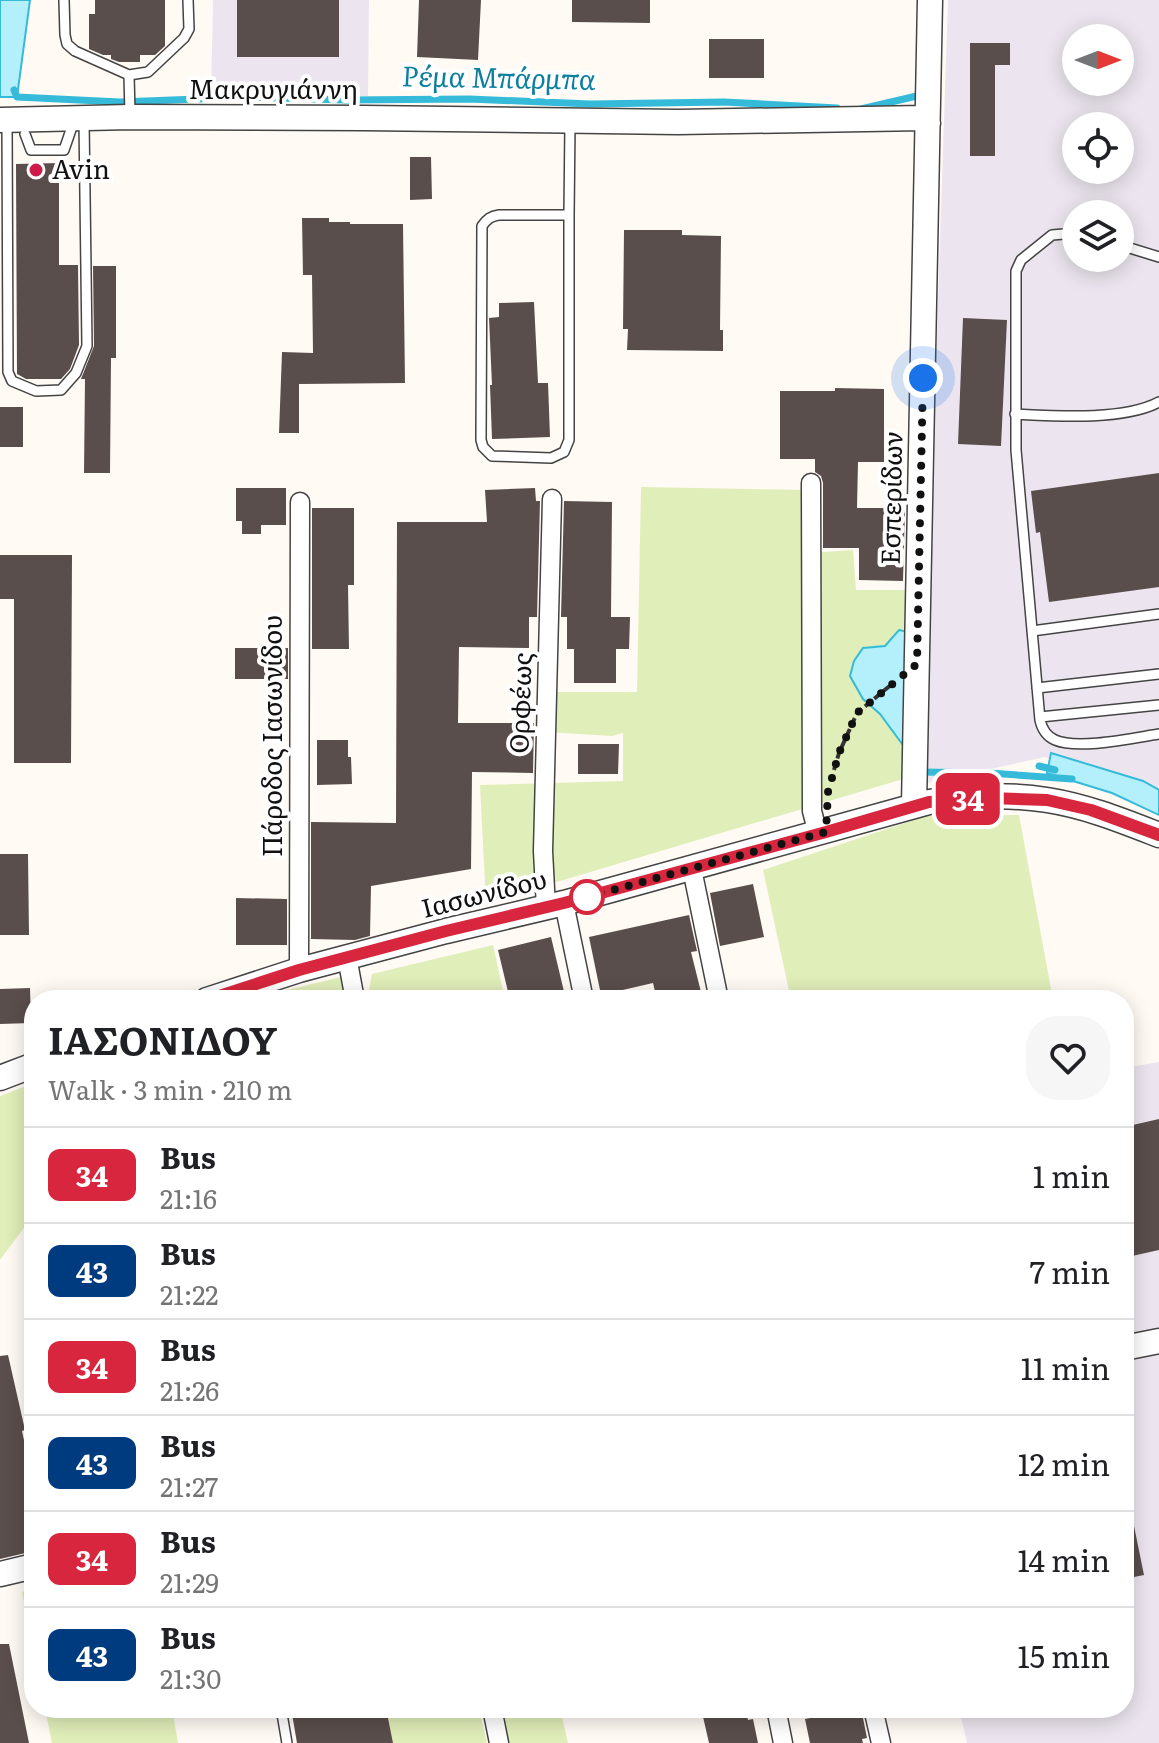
<!DOCTYPE html>
<html lang="en">
<head>
<meta charset="utf-8">
<style>
	body { margin:0; font-family:Literata,serif; background:#f6f6f6; color:#202124; height:100vh; display:flex; flex-direction:column; font-size:30px; white-space:nowrap }
	* { box-sizing:border-box; margin:0 }
	p { font-size:26px; color:#757577 }
	.icon { flex:none; width:44px; height:44px; fill:none; stroke:currentColor; stroke-width:2; stroke-linecap:round; stroke-linejoin:round }
	.map { position:relative; flex:1; overflow:hidden }
	.drawer { position:absolute; left:24px; top:990px; width:1110px; height:728px; display:flex; flex-direction:column; background:#fff; border-radius:32px; box-shadow:0 4px 20px #0003 }
	.drawer>* { flex:none }
	.badge { padding:0 16px; border-radius:12px; font-size:28px; line-height:52px }
	.needle { width:52px; rotate:90deg }
	.fabs { position:absolute; left:1062px; top:24px; display:grid; gap:16px }
	.fabs a { display:grid; place-items:center; width:72px; height:72px; border-radius:50%; background:#fff; box-shadow:0 4px 20px #0003; font-size:40px }
	.you { position:absolute; width:40px; height:40px; margin:-20px; border:6px solid #fff; border-radius:50%; background:#1a73e8; box-shadow:0 0 0 12px #1a73e833 }
	.map>.badge { position:absolute; translate:-50% -50%; box-shadow:0 0 0 4px #fff }
	.round { display:grid; place-items:center; flex:none; width:84px; height:84px; border-radius:32px; background:#f6f6f6 }
	.summary { display:flex; align-items:center; justify-content:space-between; height:136px; padding:0 24px }
	h1 { font-size:38px; font-weight:700; line-height:60px }
	ul { padding:0; list-style:none }
	li { display:flex; align-items:center; gap:24px; height:96px; padding:0 24px; border-top:2px solid #e0e0e0 }
	li div { flex:1 }
	li b { display:block; font-size:30px }
	li em { font-style:normal }
	li .badge { min-width:88px; font-weight:700; text-align:center }
	.map>svg:first-child { display:block }
	.industrial { fill:#ece5ef; fill-rule:evenodd }
	.green { fill:#e0eeb9 }
	.water { fill:#b4f0fb; stroke:#35bbd9; stroke-width:2 }
	.lines { fill:none; stroke-linecap:round; stroke-linejoin:round }
	.stream { stroke:#35bbd9; stroke-width:7 }
	.building { fill:#5a4e4c }
	.service-casing { stroke:#444; stroke-width:12 }
	.minor-casing { stroke:#444; stroke-width:21 }
	.tertiary-casing { stroke:#444; stroke-width:27 }
	.path { stroke:#333; stroke-width:4; stroke-dasharray:8 4; stroke-linecap:butt }
	.service { stroke:#fff; stroke-width:9 }
	.minor { stroke:#fff; stroke-width:18 }
	.tertiary { stroke:#fff; stroke-width:24 }
	.line-casing { stroke:#fff; stroke-width:18 }
	.line { stroke:#d7263d; stroke-width:12 }
	.walk { stroke:#111; stroke-width:8; stroke-dasharray:0 14.4 }
	.poi-dot { fill:#ce1b4a; stroke:#fff; stroke-width:3 }
	.stop-dot { fill:#fff; stroke:#d7263d; stroke-width:4 }
	.labels { text-anchor:middle; stroke-width:8; stroke-linejoin:round; paint-order:stroke }
	.street-label { font-size:26px; fill:#111; stroke:#fff }
	.poi-label { font-size:26px; fill:#111; stroke:#fff; text-anchor:start }
	.water-label { font-size:28px; font-style:italic; fill:#0d7f9f; stroke:#fff }
</style>
</head>
<body>
<div class="map">
<svg width="1159" height="1743" viewBox="0 0 1159 1743">
	<rect width="100%" height="100%" fill="#fffaf4"/>
	<!-- industrial -->
	<path class="industrial" d="M213,0H369L368,96H211Z
		M948,0H1159V804L1045,757L922,784ZM1076,38H1120V82H1076ZM1076,126H1120V170H1076ZM1076,214H1120V258H1076Z
		M1159,1062V1743H967L959,1708H1124V1068Z"/>
	<!-- green -->
	<path class="green" d="M641,487L811,490L809,553L853,550L856,590H905L903,779L486,903L480,785L623,781V733L612,736L546,732L547,692H637Z
		M1019,815L1053,1000H791L763,870L926,816Z
		M493,945L505,1000H367L372,974Z
		M345,976L348,1000H246Z
		M34,1083V1200L26,1225L0,1260V1096Z
		M34,1589V1651L22,1592Z
		M45,1708H172L178,1743H52Z
		M386,1708H479L487,1743H393Z
		M501,1708H560L568,1743H508Z"/>
	<!-- water -->
	<path class="water" d="M0,0H30L17,97H0Z
		M899,630L926,636L911,756L880,714L863,699L850,676L854,661L863,648L885,646Z
		M1051,753L1143,781L1159,790V815L1112,793L1047,773Z"/>
	<g class="lines">
		<!-- stream -->
		<path class="stream" d="M14,90L17,97L120,102L250,97L345,100L469,99L590,104L724,102L837,108
			M861,109L921,95
			M1039,766L1055,770
			M921,772L989,773L1072,779"/>
	</g>
	<!-- building -->
	<path class="building" d="M95,0H165V46L155,55H140V62H119L111,59V55H103L89,49V14H95Z
		M237,0H339V57H237Z
		M419,0H481L478,60L417,57Z
		M572,0H650V23L572,22Z
		M709,39H764V78H709Z
		M970,43H1010V65H995V156H970Z
		M410,157H431L432,199L410,200Z
		M59,163V265H78L79,345L70,369L61,379H26L17,374L16,164Z
		M302,218H329V222H350V224H403L405,383L299,384V433H279L282,352L313,353L312,275H303Z
		M624,230H682V235L721,236L720,330H723V351L627,350L628,329H623Z
		M93,266H116V358H111L110,473H84L85,379H81L94,346Z
		M534,302L538,383H548L550,437L492,439L490,385H492L489,318L499,317V303Z
		M963,318L1007,320L1001,446L958,444Z
		M835,388L884,389V462H858L857,508H905L903,581L859,580V548H823V483L821,476L815,472V459H780V391H835Z
		M0,407H23V447H0Z
		M1159,473V587L1049,602L1040,532L1036,533L1031,491Z
		M236,488H286V525H261V534H242V521H236Z
		M535,488L536,501H540L537,617H529V648L459,647L458,723H534L533,773L472,772L471,869L371,886L370,936L355,940L311,939V822L396,823L397,522H487L485,490Z
		M564,501L612,502L611,617H630L629,649H616V683H574V649H567V617H561Z
		M312,508H354V585H348L349,649H312Z
		M0,555H72L71,763H14V599H0Z
		M235,648H288V679H235Z
		M317,740H348V757H351L352,784L317,785Z
		M578,744H619L618,774H578Z
		M0,854H28L29,935H0Z
		M753,884L764,937L720,946L710,893Z
		M236,898L287,899V945H236Z
		M689,915L697,951L691,952L703,1000H657L653,983L601,995L589,937Z
		M551,937L566,1000H510L498,950Z
		M30,988L31,1023L0,1024V989Z
		M1159,1119V1250L1132,1256L1124,1220V1127Z
		M8,1355L25,1430L22,1431L30,1468L34,1467V1551L0,1559V1356Z
		M1133,1521L1144,1575L1124,1579V1522Z
		M0,1644H9L29,1743H0Z
		M291,1708H386L393,1743H297Z
		M701,1708H745L748,1720L753,1719L758,1743H709Z
		M808,1708H861L867,1738L862,1739L863,1743H810L805,1719L810,1718Z"/>
	<g class="lines">
		<defs>
			<path id="service" d="M64,0L65,35L67,44L75,51L129,75L148,72L184,38L189,29L188,0
				M129,75L130,114
				M7,120L8,372L12,381L36,391L61,390L76,373L87,346L84,121
				M25,134L31,150H64L74,121
				M569,215H499C491,216 487,219 482,226L481,440L483,447L492,456L551,458L564,452L569,440V215L570,123
				M1076,233L1052,235L1021,260L1016,271V450L1040,720C1042,729 1046,736 1055,740C1078,750 1133,738 1159,734
				M1120,245L1159,257
				M1015,414C1055,416 1123,421 1159,402
				M1032,631L1159,614
				M1037,688L1159,674
				M1040,717L1159,705
				M281,1708L287,1743"/>
			<path id="minor" d="M811,483L812,811L818,834
				M692,869L719,1000
				M564,903L584,1000
				M546,908L543,851L552,499
				M347,957L355,1000
				M299,970L300,502
				M492,1708L499,1743
				M776,1708L783,1743
				M873,1708L881,1743"/>
			<path id="tertiary" d="M0,120L130,117L364,118L678,122L924,118L928,123
				M914,805L930,0
				M207,1000L299,970L446,931L564,903L929,802C967,796 1009,794 1047,800C1086,806 1123,821 1159,835
				M0,1078L34,1065
				M1124,1348L1159,1341
				M0,1574L34,1566"/>
		</defs>
		<!-- service casing -->
		<use href="#service" class="service-casing"/>
		<!-- minor casing -->
		<use href="#minor" class="minor-casing"/>
		<!-- tertiary casing -->
		<use href="#tertiary" class="tertiary-casing"/>
		<!-- path -->
		<path class="path" d="M834,770L839,753L857,713L892,684"/>
		<!-- service -->
		<use href="#service" class="service"/>
		<!-- minor -->
		<use href="#minor" class="minor"/>
		<!-- tertiary -->
		<use href="#tertiary" class="tertiary"/>
	</g>
	<g class="lines">
		<defs>
			<path id="line" d="M207,1000L299,970L446,931L564,903L826,832L929,802L990,798L1047,800L1091,810L1159,835"/>
		</defs>
		<!-- line casing -->
		<use href="#line" class="line-casing"/>
		<!-- line -->
		<use href="#line" class="line"/>
		<!-- walk -->
		<path class="walk" d="M587,897L826,832L828,792L839,753L857,713L917,664L923,378"/>
	</g>
	<!-- markers -->
	<circle class="poi-dot" cx="36" cy="170" r="8"/>
	<circle class="stop-dot" cx="587" cy="897" r="16"/>
	<g class="labels">
		<!-- street labels -->
		<g class="street-label">
			<text x="273" y="99">Μακρυγιάννη</text>
			<text transform="translate(892 498) rotate(-89)" y="9">Εσπερίδων</text>
			<text transform="translate(521 703) rotate(-88)" y="9">Ορφέως</text>
			<text transform="translate(273 736) rotate(-90)" y="9">Πάροδος Ιασωνίδου</text>
			<text transform="translate(484 894) rotate(-14)" y="9">Ιασωνίδου</text>
		</g>
		<!-- poi labels -->
		<g class="poi-label">
			<text x="52" y="179">Avin</text>
		</g>
		<!-- water labels -->
		<g class="water-label">
			<text transform="translate(499 78) rotate(1)" y="10">Ρέμα Μπάρμπα</text>
		</g>
	</g>
</svg>
<div class="fabs">
<a><svg class="needle" viewBox="-14 -14 28 28"><path d="M0-13l5 13h-10z" fill="#e53935"/><path d="M0 13l5-13h-10z" fill="#757577"/></svg></a>
<a><svg class="icon" aria-label="locate" viewBox="0 0 24 24"><circle cx="12" cy="12" r="6"/><path d="M12 2v4M12 18v4M2 12h4M18 12h4"/></svg></a>
<a><svg class="icon" aria-label="layers" viewBox="0 0 24 24"><path d="M12 4l9 5-9 5-9-5zM3 14l9 5 9-5"/></svg></a>
</div>
<div class="you" style="left:923px;top:378px"></div>
<b class="badge" style="left:968px;top:799px;background:#d7263d;color:#fff">34</b>
<section class="drawer">
<div class="summary"><div><h1>ΙΑΣΟΝΙΔΟΥ</h1><p>Walk · 3 min · 210 m</p></div><a class="round"><svg class="icon" aria-label="heart" viewBox="0 0 24 24"><path d="M12 20l-8-8c-3-5 5-10 8-4 3-6 11-1 8 4z"/></svg></a></div>
<ul>
<li><span class="badge" style="background:#d7263d;color:#fff">34</span><div><b>Bus</b><p>21:16</p></div><em>1 min</em></li>
<li><span class="badge" style="background:#003b80;color:#fff">43</span><div><b>Bus</b><p>21:22</p></div><em>7 min</em></li>
<li><span class="badge" style="background:#d7263d;color:#fff">34</span><div><b>Bus</b><p>21:26</p></div><em>11 min</em></li>
<li><span class="badge" style="background:#003b80;color:#fff">43</span><div><b>Bus</b><p>21:27</p></div><em>12 min</em></li>
<li><span class="badge" style="background:#d7263d;color:#fff">34</span><div><b>Bus</b><p>21:29</p></div><em>14 min</em></li>
<li><span class="badge" style="background:#003b80;color:#fff">43</span><div><b>Bus</b><p>21:30</p></div><em>15 min</em></li>
</ul>
</section>
</div>
</body>
</html>
